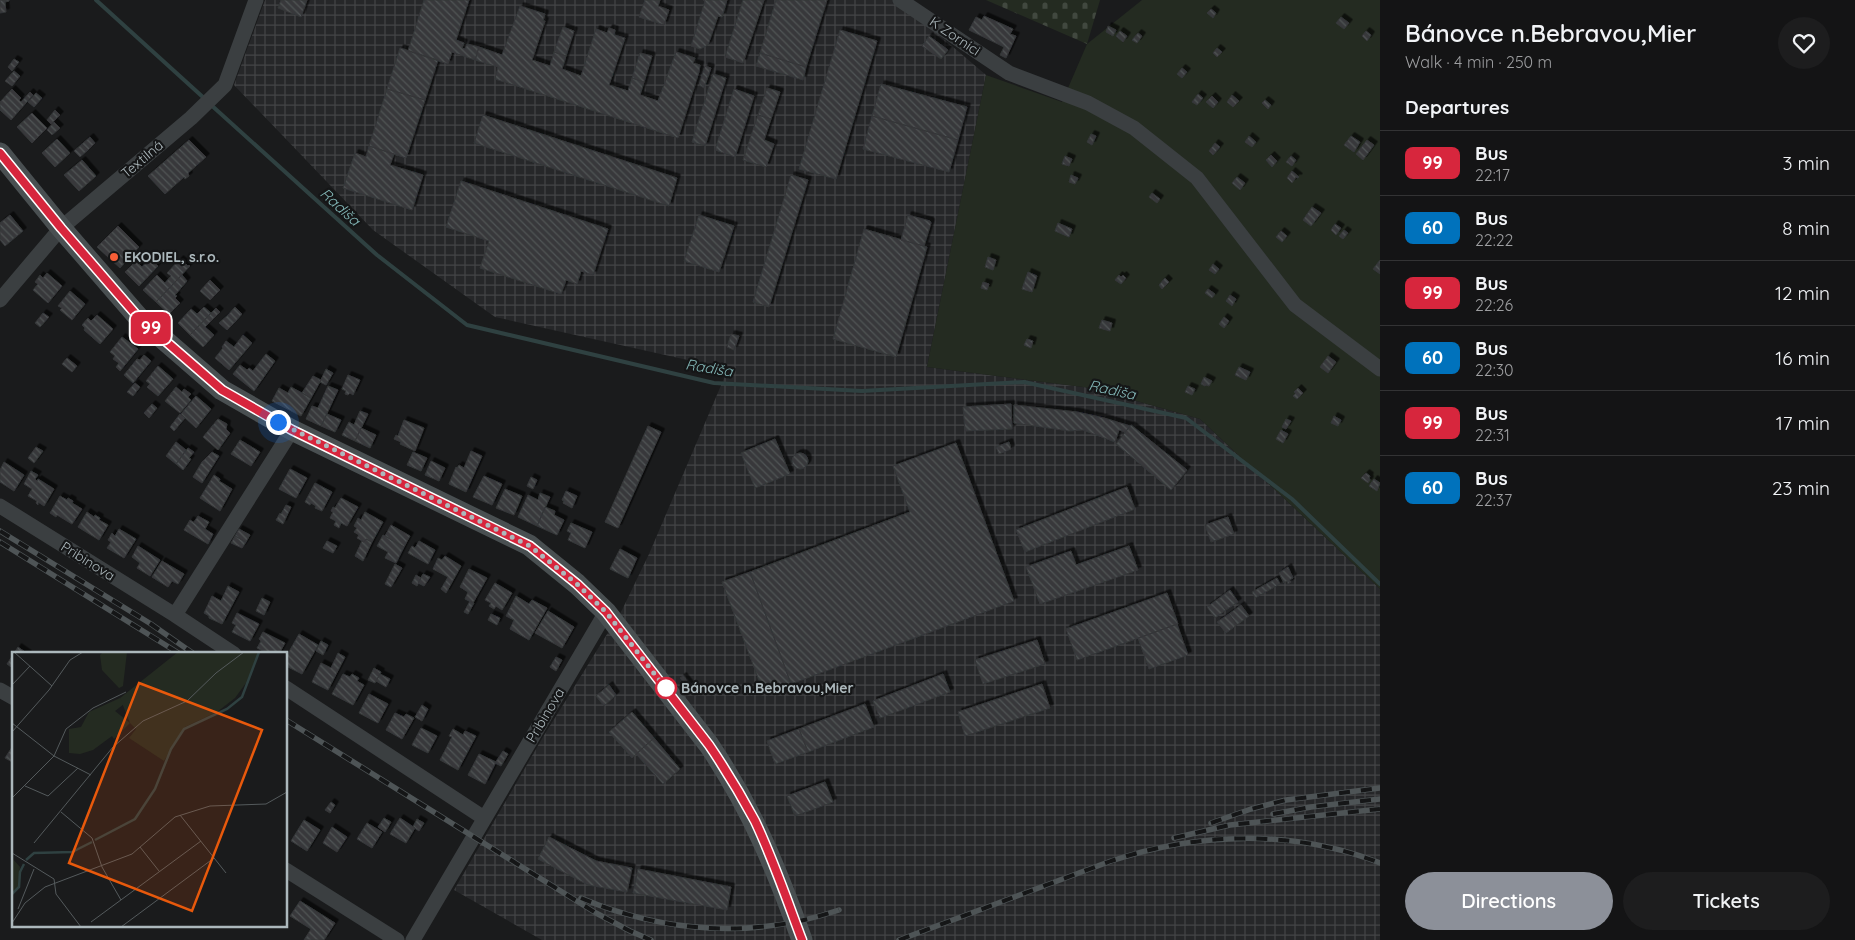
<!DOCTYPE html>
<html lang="en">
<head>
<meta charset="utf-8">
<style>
	body { margin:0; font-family:Quicksand,sans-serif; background:#1d1d1e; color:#f1f3f6; height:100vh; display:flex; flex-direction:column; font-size:19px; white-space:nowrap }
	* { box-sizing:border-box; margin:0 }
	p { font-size:16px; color:#9d9ea0 }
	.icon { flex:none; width:28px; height:28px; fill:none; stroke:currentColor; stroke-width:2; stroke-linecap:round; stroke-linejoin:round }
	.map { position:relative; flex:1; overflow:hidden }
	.drawer { display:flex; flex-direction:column; background:#141415; width:475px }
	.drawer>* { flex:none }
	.badge { padding:0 10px; border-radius:8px; font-size:18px; line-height:32px }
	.you { position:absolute; width:25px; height:25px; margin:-12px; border:4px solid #fff; border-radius:50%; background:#1a73e8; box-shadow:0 0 0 8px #1a73e833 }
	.map>.badge { position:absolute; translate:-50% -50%; box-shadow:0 0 0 2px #fff }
	h2 { padding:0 25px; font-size:19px; line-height:45px }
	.round { display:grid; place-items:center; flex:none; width:52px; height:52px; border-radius:26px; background:#1d1d1e }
	.head { display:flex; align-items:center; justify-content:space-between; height:85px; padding:0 25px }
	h1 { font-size:24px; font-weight:600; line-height:38px }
	.action { display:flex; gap:10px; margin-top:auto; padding:10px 25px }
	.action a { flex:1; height:58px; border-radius:30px; background:#8c9099; color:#fff; font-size:20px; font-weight:600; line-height:58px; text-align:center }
	.action a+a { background:#1d1d1e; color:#f1f3f6 }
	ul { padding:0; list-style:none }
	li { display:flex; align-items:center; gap:15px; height:65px; padding:0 25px; border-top:1px solid #333334 }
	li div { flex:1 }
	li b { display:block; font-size:19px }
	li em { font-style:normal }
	li .badge { min-width:55px; font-weight:700; text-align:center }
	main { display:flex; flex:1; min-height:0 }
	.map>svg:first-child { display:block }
	.industrial { fill:url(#industrial-grid) }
	.green { fill:#242b21 }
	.cemetery { fill:url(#cemetery-stones) }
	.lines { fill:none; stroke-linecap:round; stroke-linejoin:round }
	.stream { stroke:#2f4141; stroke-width:4 }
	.building { fill:url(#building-back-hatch); stroke:#343638; filter:url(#shadow) }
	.street { stroke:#3b3f41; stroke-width:15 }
	.secondary { stroke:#494f51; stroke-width:21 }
	.rail-casing { stroke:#4e5456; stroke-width:5.5 }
	.rail { stroke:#151617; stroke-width:4; stroke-dasharray:11; stroke-linecap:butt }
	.line-casing { stroke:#fff; stroke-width:11 }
	.line { stroke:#d7263d; stroke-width:8 }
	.walk { stroke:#acb8bc; stroke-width:5; stroke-dasharray:0 9 }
	.poi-dot { fill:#f75e37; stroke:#151617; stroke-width:2 }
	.stop-dot { fill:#fff; stroke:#d7263d; stroke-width:2.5 }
	.labels { text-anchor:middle; stroke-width:4.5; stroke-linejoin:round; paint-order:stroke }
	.street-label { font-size:14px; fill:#acb8bc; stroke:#151617 }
	.poi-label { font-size:14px; font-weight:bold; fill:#acb8bc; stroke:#151617; text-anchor:start }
	.stop-label { font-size:14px; font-weight:bold; fill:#acb8bc; stroke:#151617; text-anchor:start }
	.water-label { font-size:15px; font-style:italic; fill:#83b7b7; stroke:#151617 }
	.inset-river { fill:none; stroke:#2f4141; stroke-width:2.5 }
	.inset-road { fill:none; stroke:#545a5c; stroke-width:1 }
	.view { fill:#e8590c; fill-opacity:0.15; stroke:#e8590c; stroke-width:2.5 }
	.inset-edge { fill:none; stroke:#acb8bc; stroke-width:2.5 }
</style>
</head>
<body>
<main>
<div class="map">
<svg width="1380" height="940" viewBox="0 0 1380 940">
	<defs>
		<pattern id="industrial-grid" width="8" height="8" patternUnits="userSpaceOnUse" patternTransform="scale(1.25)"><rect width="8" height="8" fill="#262729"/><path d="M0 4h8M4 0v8" fill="none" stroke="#434446"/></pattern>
		<pattern id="cemetery-stones" width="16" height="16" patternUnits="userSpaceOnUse" patternTransform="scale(1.25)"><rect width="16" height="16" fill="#242b21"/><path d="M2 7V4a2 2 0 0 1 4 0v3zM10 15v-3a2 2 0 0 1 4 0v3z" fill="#41483f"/></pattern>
		<pattern id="building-back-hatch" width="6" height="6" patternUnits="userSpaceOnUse" patternTransform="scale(1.25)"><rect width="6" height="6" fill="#37393b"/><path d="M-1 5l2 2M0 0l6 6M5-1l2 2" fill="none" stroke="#515455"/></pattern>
		<filter id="shadow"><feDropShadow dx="3.5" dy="-3.5" stdDeviation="0" flood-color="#0009"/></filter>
	</defs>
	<rect width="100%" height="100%" fill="#1a1b1c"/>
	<!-- industrial -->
	<path class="industrial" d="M265,0H898L986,75L927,367L1091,388L1200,419L1380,589V940H542L454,890L543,737L622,610L649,554L728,369L495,317L373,230L234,85Z"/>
	<!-- green -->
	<path class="green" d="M1142,0H1380V589L1200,419L1091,388L927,367L986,75L1062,102L1087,44Z"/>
	<!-- cemetery -->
	<path class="cemetery" d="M986,0H1100L1087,44Z"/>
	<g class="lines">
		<!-- stream -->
		<path class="stream" d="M96,0L205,99
			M210,104L377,255L467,325L714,383L862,391L1024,382L1186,418L1292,499L1380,584"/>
	</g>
	<!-- building -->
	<path class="building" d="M0,0H9V1L5,2L6,12L0,13Z
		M281,0H307L301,17L278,8Z
		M424,0H469L456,40L464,43L462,48L465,49L467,44L479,47L475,60L452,52L448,64L408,51Z
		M645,0H660L658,6L669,10L664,25L639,17Z
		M703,0H727L722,17L718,16L708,45L700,49L691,46L705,1Z
		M743,0H764L743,63L725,57Z
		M776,0H827L806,67L760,53Z
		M520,6L545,14L543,21H545L532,60L550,66L554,52L566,56L562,69L581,76L596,29L607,33L609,28L615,30L614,35L625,38L609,85L628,91L632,78L644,82L640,95L658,101L676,52L695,58L693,63L700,65L699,72L678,138L495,79L498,67L475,60L479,47L502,55Z
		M1211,9L1216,13L1213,18L1207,13Z
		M984,16L1013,29L1010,34L1016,36L1006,58L1000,55L1004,47L969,30L976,17L982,20Z
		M1341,17L1349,23L1344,29L1336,23Z
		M1108,26L1116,30L1113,36L1106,32Z
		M563,27L574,31L566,56L554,52Z
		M840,30L877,41L836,179L799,169Z
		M1120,31L1127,36L1123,42L1116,36Z
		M1366,31L1371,35L1367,41L1362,36Z
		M1138,33L1142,36L1137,43L1132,40Z
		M929,36L948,50L941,59L922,46Z
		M400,48L438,60L425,100L387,89Z
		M1217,48L1222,52L1217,57L1213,53Z
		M640,53L652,56L644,82L632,78Z
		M760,53L806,67L803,80L756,66Z
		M14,59L19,62L12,71L8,67Z
		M705,66L711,68L704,88L699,85Z
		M1182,68L1187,72L1182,78L1177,74Z
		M14,71L20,76L12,86L5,81Z
		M713,74L726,78L705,146L692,142Z
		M881,84L967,107L958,140L872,116Z
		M767,88L780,92L771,119L758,115Z
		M12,89L21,98L19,100L21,102L30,92L33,95L11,120L0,110V102Z
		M387,89L425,100L406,158L369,146Z
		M734,89L754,96L735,157L715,150Z
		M36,93L42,98L34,107L28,102Z
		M1198,94L1203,98L1197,105L1192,102Z
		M1232,95L1239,101L1233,107L1227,102Z
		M1212,96L1218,102L1213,108L1206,102Z
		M1265,100L1271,105L1268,109L1262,103Z
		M55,110L60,115L51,124L47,120Z
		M32,113L47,128L32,143L17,127Z
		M483,115L677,178L669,206L474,143Z
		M758,115L771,119L764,140L774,144L766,167L743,160Z
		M872,116L958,140L949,172L863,149Z
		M54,122L60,128L52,135L47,130Z
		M1091,134L1096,136L1092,145L1087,142Z
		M1249,136L1256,142L1252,147L1245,142Z
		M1351,136L1360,142L1354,152L1344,145Z
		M90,137L95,143L88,150L82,144Z
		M57,139L70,153L55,167L42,153Z
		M189,140L206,157L188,173L189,176L185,179L184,177L165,194L148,176Z
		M1367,140L1374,145L1363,160L1356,154Z
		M1215,143L1220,147L1213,155L1209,151Z
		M82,144L88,150L80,157L74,151Z
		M369,146L394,154L390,165L423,175L412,210L343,188L355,153L366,157Z
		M1271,155L1277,161L1272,167L1266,160Z
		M1065,156L1072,159L1069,166L1062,164Z
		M1291,156L1296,160L1292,166L1286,162Z
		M82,160L96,176L79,191L64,175Z
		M1292,171L1299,177L1297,178L1296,177L1292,183L1287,178Z
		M791,175L808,180L769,307L753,302Z
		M1071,175L1078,178L1075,184L1069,182Z
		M1237,177L1245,183L1240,190L1232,183Z
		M461,181L608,229L593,275L581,271L577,284L566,280L561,294L480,268L489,241L446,227Z
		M1152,193L1160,199L1157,203L1149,197Z
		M1312,207L1321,213L1311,226L1303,220Z
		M10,215L23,231L5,246L0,240V223Z
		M699,215L734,226L719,272L684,261Z
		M908,215L930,221L931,223L924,246L901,240Z
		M1058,223L1072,229L1069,237L1055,231Z
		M1335,224L1341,228L1336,235L1331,230Z
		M118,226L139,247L120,268L97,247Z
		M864,229L927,247L896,357L833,339Z
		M1344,230L1348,233L1343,239L1339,236Z
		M1281,231L1287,236L1282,242L1276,237Z
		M988,257L996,260L993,270L985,267Z
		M150,258L158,266L139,286L125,272L136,261L142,267Z
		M180,259L188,266L189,265L190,266L156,302L143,290L157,275L165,283L171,276L167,273Z
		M1380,260V274L1373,269Z
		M1213,264L1219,269L1215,274L1209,270Z
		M1028,272L1037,276L1032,292L1022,289Z
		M47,273L62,286L48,303L33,290L38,284L35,282L40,275L43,278Z
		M182,275L187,281L175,295L177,296L175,298L180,303L169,314L156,302Z
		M1119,275L1121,277L1123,275L1126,278L1121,284L1115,280Z
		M1165,278L1169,282L1162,289L1159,285Z
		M210,280L220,290L210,300L200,291Z
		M983,282L989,284L987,290L981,288Z
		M1208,289L1215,294L1212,298L1205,293Z
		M70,291L85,304L72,320L60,310L62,308L58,306Z
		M1230,295L1236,299L1232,306L1226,301Z
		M204,307L211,313L190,335L178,323L191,309L197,314Z
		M235,307L242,314L235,322L228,315Z
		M216,308L220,312L205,327L214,335L203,347L190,335Z
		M43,313L49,317L40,327L35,323Z
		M97,315L113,329L100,344L84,330L85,328L82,325L88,318L91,321Z
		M228,315L235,322L227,330L219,323Z
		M1224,317L1229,321L1224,328L1219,324Z
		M1102,320L1112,323L1110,331L1099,328Z
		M731,334L739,336L734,350L727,347Z
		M243,335L252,343L229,370L215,358L223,348L222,347L226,341L234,347Z
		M122,337L138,349L120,371L116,367L119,363L113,359L115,356L110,352Z
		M1027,339L1033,341L1031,348L1024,345Z
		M266,354L275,361L254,391L233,374L240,365L247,370L249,368L253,371Z
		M144,355L151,361L133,383L124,375L137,359L140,360Z
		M1328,356L1336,362L1328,373L1320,367Z
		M67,358L77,366L72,372L62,364Z
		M158,366L173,379L158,396L147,387L150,384L146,381Z
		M1239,367L1250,372L1246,380L1235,375Z
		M326,369L333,373L326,385L320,382Z
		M348,375L360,380L353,395L350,393L348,395L345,394L346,391L342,389Z
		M313,376L321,380L311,398L302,393Z
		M1204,377L1212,381L1209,386L1206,385L1205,386L1201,384Z
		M135,383L140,387L133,396L127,392Z
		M328,386L338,390L321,426L306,419L312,406L318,408Z
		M1188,386L1195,389L1192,395L1185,392Z
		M176,387L182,392L184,389L191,394L188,397L191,400L180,413L165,401Z
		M291,387L311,398L301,416L272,401L279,388L288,393Z
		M1298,388L1303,393L1297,399L1293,396L1296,393L1294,392Z
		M196,396L211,409L196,428L181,414Z
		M152,404L157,408L149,418L144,413Z
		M1011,404L1012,429L965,431L963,407Z
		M1014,405L1077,412L1104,418L1130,426L1125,432L1119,430L1115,442L1083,430L1069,431L1014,423Z
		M360,411L368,414L355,441L342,435L349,422L354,425Z
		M180,414L185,418L174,431L170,427Z
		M327,414L341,420L335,432L321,426Z
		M1334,416L1341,420L1338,426L1331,423Z
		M218,419L227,424L226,429L230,433L218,450L203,437Z
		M1286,419L1291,421L1286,429L1282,427Z
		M404,420L424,428L415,451L400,444L401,442L394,439L396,435L398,436Z
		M1131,425L1187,470L1171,490L1116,444Z
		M648,426L661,432L618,528L605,522Z
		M361,428L376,435L370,448L355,441Z
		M1281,430L1288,434L1283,443L1276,439Z
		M775,439L790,474L755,488L741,453Z
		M240,440L260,452L251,466L231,454Z
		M176,442L186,450L176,464L166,456Z
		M1009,442L1011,449L999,454L996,447Z
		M956,443L1014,601L791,684L750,572L910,512L893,466Z
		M36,447L43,451L34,463L28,458Z
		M188,448L194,452L189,458L191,459L183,470L176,464Z
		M471,451L482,456L466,492L449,484L456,467L457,468L459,465L464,468Z
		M212,452L219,456L202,483L193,477L202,462Z
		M413,452L427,458L421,471L407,465Z
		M792 461a8 8 0 1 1 16 0a8 8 0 1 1-16 0Z
		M431,461L445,468L439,481L425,475Z
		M4,462L24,475L14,491L0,482V470Z
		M290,469L307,478L296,498L279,489Z
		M31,471L38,475L35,479L37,481L38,479L54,489L44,506L38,502V505L36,503L37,501L28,496L32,489L24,484Z
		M1366,473L1370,476L1369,478L1370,480L1368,483L1361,478Z
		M214,475L220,479L219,481L232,489L220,511L200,498Z
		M484,476L502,484L492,505L473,497Z
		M531,477L537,480L533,489L527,486Z
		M1374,479L1380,483L1377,491L1369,486Z
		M315,483L332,492L322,511L315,508L316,506L311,503L310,505L305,502Z
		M1127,487L1135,509L1025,552L1016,530Z
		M505,489L522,496L514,515L496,508Z
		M566,491L577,496L572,508L563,503L564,501L562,500Z
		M540,493L550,497L537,526L518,517L528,495L538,500Z
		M60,496L67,500L68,498L73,501L72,503L82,509L72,524L57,515L56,517L50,513Z
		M341,498L358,507L347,526L341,523L339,528L334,525L336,521L330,518L333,512L331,511L333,507L335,508Z
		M286,505L291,507L283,524L276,520L280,513L281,514Z
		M545,507L555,511L554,515L564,520L557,535L537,526Z
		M87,512L94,517L95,515L100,518L99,520L108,525L99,540L78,527Z
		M365,512L383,522L372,542L366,539L364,542L357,538L359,535L354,532L357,528L354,526L358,518L361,520Z
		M198,516L209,522L205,529L194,522Z
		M1228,517L1234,534L1211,542L1205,525Z
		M190,520L213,534L208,544L184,530Z
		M571,523L592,532L585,548L568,540L571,533L567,531Z
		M391,525L410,536L404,547L385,536Z
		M119,529L136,539L124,558L107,548L111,542L108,540L112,533L115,536Z
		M239,529L250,535L246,542L235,536Z
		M383,535L404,547L396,563L385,558L388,552L377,546Z
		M235,536L246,542L242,548L231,543Z
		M366,539L372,542L363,561L355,556L362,541L364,542Z
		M327,541L337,546L333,553L323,548Z
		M419,541L435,550L428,564L408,553L412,546L415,548Z
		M138,546L160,560L150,576L137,568L140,563L132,557Z
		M1129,546L1138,570L1040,604L1026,567L1071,551L1076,565Z
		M620,549L637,558L628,578L610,569Z
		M445,556L461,566L446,593L441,589L448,577L433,569L438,558L442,560Z
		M162,561L184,574L178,584L172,581L168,587L152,577Z
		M395,564L402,568L391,587L385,584Z
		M1288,567L1293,578L1289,580L1291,582L1288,584L1287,581L1284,583L1279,573Z
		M469,569L487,578L473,603L465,599L468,592L460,587Z
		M750,572L791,684L764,694L722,582Z
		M423,574L430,577L424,586L418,583Z
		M416,575L421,578L417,586L412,583Z
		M1277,578L1280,584L1255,598L1252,592Z
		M495,583L512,593L502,610L496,606L494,609L489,606L491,603L485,600Z
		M228,586L239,592L222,624L209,618V616L204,613L212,596L221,601Z
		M1230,590L1238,602L1226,610L1218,599Z
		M1167,593L1178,624L1077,660L1066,629Z
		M516,596L529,604L532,600L547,608L529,640L510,629L514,620L506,616Z
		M262,598L270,602L264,615L256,611Z
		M1218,599L1226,610L1215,618L1207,607Z
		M470,601L474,603L468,614L464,612Z
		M1241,605L1249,616L1237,625L1229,614Z
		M548,611L574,627L562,648L535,633Z
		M237,613L259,624L250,641L232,632L236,625L232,623Z
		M491,614L500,618L497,625L488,620Z
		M1229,614L1237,625L1226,633L1217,622Z
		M1177,624L1188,655L1149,669L1138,638Z
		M263,632L285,643L279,654H269L257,648L261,641L259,639Z
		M299,634L318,645L302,674L286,666V657Z
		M1037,640L1045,664L983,684L975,660Z
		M321,641L328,645L323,655L316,651Z
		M18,647L28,654H14V669L7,664Z
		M338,653L345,657L328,690L312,682L321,663L331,668Z
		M556,657L562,660L556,671L550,667Z
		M374,668L381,672L375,683L368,680Z
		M343,674L350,677L352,674L359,678L357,681L364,685L353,705L332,694Z
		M380,674L390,679L386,687L376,681Z
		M943,674L950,692L880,718L873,701Z
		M683,676L690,685L688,687L680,678Z
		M1042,684L1050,708L965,736L958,712Z
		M609,685L616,695L604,706L596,696Z
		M369,694L388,704L378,723L359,713Z
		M865,704L874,727L808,752L799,729Z
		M422,705L428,709L422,721L415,717Z
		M632,712L654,738L632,758L609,732Z
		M395,713L404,717L406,714L414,718L402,739L386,730Z
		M421,728L437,736L428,753L412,745Z
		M453,729L463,735L465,731L476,736L458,770L440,760L452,737L449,736Z
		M799,729L808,752L775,764L767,741Z
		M654,738L680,769L663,784L636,754Z
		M14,744V763L5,758Z
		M503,751L508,754L501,766L495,763Z
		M479,754L496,762L485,784L468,775Z
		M825,782L833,802L795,816L787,796Z
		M331,802L335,805L330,813L325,810Z
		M384,818L391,822L385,832L378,827Z
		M400,818L415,828L406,843L390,834Z
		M417,819L424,823L419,831L413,827Z
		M304,820L320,830L307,851L291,841Z
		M367,823L382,832L372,848L357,839Z
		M332,827L347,837L337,852L323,843Z
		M549,837L596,861L632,868L627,892L588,885L538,859Z
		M638,869L731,887L727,910L633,893Z
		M300,901L335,923L324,940H304L311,929L290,916Z"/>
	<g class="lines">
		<!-- street -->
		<path class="street" d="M900,0L1009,73L1088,103L1134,128L1197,178L1295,305L1380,369
			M0,300L61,228L191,118L225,85L256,0
			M0,506L175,615L234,654
			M175,615L292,430
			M286,688L484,818
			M0,690L14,698
			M286,870L397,940
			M413,940L606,612"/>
		<!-- secondary -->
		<path class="secondary" d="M0,153L61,228L139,318L222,390L292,430L529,545L577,584L606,612L709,745C752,809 776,868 802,940"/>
		<defs>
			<path id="rail" d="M0,531L151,624L194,654
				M0,542L180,654
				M286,720L596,913L630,931L651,940
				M1273,814L1311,807L1380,799
				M1211,823L1251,809L1286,800L1380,788
				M1174,838L1230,825L1380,809
				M581,898C663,933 755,939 839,910
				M899,940L1111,861C1198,832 1293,829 1380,863"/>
		</defs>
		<!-- rail casing -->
		<use href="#rail" class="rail-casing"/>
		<!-- rail -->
		<use href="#rail" class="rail"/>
	</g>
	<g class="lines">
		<defs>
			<path id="line" d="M0,153L61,228L139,318L222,390L292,430L530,546L577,584L606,612L709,745C726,770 741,795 755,821C773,859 787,900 802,940"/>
		</defs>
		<!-- line casing -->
		<use href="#line" class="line-casing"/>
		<!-- line -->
		<use href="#line" class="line"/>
		<!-- walk -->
		<path class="walk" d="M278,422L530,546L577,584L606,612L671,695L666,688"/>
	</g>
	<!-- markers -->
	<circle class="poi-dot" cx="114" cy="257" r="5"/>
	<circle class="stop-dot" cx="666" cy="688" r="10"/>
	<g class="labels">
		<!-- street labels -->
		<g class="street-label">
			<text transform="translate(955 36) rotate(34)" y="5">K Zornici</text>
			<text transform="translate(142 159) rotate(-40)" y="5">Textilná</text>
			<text transform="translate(88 561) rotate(32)" y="5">Pribinova</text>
			<text transform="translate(545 715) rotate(-59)" y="5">Pribinova</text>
		</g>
		<!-- poi labels -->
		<g class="poi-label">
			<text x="124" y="262">EKODIEL, s.r.o.</text>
		</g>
		<!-- stop labels -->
		<g class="stop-label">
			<text x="681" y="693">Bánovce n.Bebravou,Mier</text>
		</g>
		<!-- water labels -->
		<g class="water-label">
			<text transform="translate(340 207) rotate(42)" y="5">Radiša</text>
			<text transform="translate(709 368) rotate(9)" y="5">Radiša</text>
			<text transform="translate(1112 390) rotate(12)" y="5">Radiša</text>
		</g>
	</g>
	<!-- overview -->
	<g transform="translate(12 652)">
		<rect width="275" height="275" fill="#1a1b1c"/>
		<path d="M166,0H247L234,31L223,46L205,60L173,75L152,109L117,86L124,77L118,71L108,46ZM0,206L8,215L6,235L0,241Z" fill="#242b21"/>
		<path d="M91,0H115L111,34L107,36L90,18L88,3ZM108,46L112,52L103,59L118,71L102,87L100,84L81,98L68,102L57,101V77L69,75L77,60Z" fill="#242b21"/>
		<path class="inset-river" d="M83,188L123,167L143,137L159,97L172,77L215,57L230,45L247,0M14,208L22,201L60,200L80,190M0,242L7,235L8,220L12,212"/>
		<path class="inset-road" d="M2,0L40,34M0,33L18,14M0,71L42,104L79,123M0,80L37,38L58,8L71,0M13,134L36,144L66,116M0,146L42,104L54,77L81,56L114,40M49,160L80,186L90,215L109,248M168,163L214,221M22,191L101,95L131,69L175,49L204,21L232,0M128,195L147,219M0,201L42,227L44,242L69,275M6,257L22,217M79,270L189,189M0,271L13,251L33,235L120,202L163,165L198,154L254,152L275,140M109,275L202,206"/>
		<path class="view" d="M127,31L250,78L180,259L57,211Z"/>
		<rect width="275" height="275" class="inset-edge"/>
	</g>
</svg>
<div class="you" style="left:278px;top:422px"></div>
<b class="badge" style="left:151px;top:328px;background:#d7263d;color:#fff">99</b>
</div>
<section class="drawer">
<div class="head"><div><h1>Bánovce n.Bebravou,Mier</h1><p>Walk · 4 min · 250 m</p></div><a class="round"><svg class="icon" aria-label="heart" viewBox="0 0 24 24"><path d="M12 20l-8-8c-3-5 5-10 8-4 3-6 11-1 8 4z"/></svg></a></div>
<h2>Departures</h2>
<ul>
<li><span class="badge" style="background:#d7263d;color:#fff">99</span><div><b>Bus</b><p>22:17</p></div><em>3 min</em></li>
<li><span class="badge" style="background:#0072bc;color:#fff">60</span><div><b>Bus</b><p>22:22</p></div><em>8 min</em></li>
<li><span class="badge" style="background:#d7263d;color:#fff">99</span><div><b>Bus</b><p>22:26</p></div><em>12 min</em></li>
<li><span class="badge" style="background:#0072bc;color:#fff">60</span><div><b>Bus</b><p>22:30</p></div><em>16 min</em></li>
<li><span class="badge" style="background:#d7263d;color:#fff">99</span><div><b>Bus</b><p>22:31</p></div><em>17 min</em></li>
<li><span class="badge" style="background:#0072bc;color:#fff">60</span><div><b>Bus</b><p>22:37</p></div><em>23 min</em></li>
</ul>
<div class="action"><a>Directions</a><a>Tickets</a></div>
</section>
</main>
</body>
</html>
